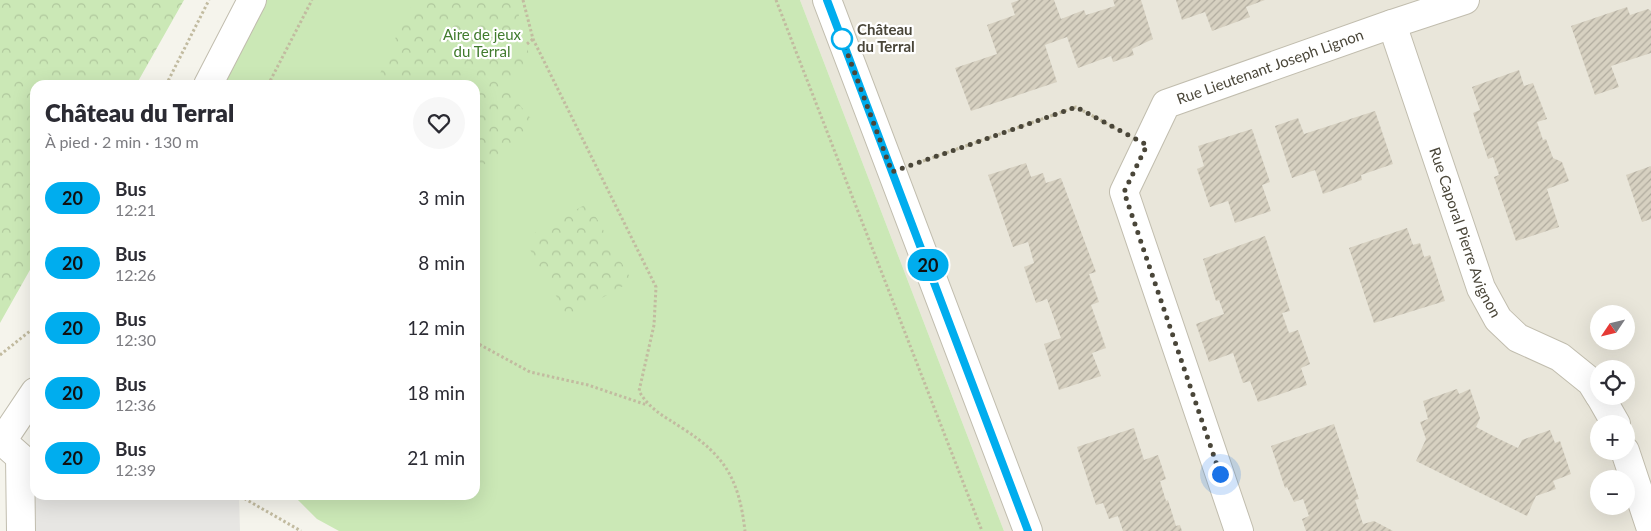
<!DOCTYPE html>
<html lang="fr">
<head>
<meta charset="utf-8">
<style>
	body { margin:0; font-family:Lato,sans-serif; background:#f7f7f7; color:#2b2b33; height:100vh; display:flex; flex-direction:column; font-size:19px; white-space:nowrap }
	* { box-sizing:border-box; margin:0 }
	p { font-size:16px; color:#7c7c81 }
	.icon { flex:none; width:28px; height:28px; fill:none; stroke:currentColor; stroke-width:2; stroke-linecap:round; stroke-linejoin:round }
	.map { position:relative; flex:1; overflow:hidden }
	.drawer { position:absolute; left:30px; top:80px; width:450px; height:420px; display:flex; flex-direction:column; background:#fff; border-radius:15px; box-shadow:0 5px 20px #0002 }
	.drawer>* { flex:none }
	.badge { padding:0 10px; border-radius:16px; font-size:18px; line-height:32px }
	.needle { width:32px; rotate:235deg }
	.tools { position:absolute; left:1590px; top:305px; display:grid; gap:10px }
	.tools a { display:grid; place-items:center; width:45px; height:45px; border-radius:50%; background:#fff; box-shadow:0 5px 20px #0002; font-size:25px }
	.you { position:absolute; width:25px; height:25px; margin:-12px; border:4px solid #fff; border-radius:50%; background:#1a73e8; box-shadow:0 0 0 8px #1a73e833 }
	.map>.badge { position:absolute; translate:-50% -50%; box-shadow:0 0 0 2px #fff }
	.round { display:grid; place-items:center; flex:none; width:52px; height:52px; border-radius:26px; background:#f7f7f7 }
	.headline { display:flex; align-items:center; justify-content:space-between; height:85px; padding:0 15px }
	h1 { font-size:24px; font-weight:800; line-height:38px }
	ul { padding:0; list-style:none }
	li { display:flex; align-items:center; gap:15px; height:65px; padding:0 15px }
	li div { flex:1 }
	li b { display:block; font-size:19px }
	li em { font-style:normal }
	li .badge { min-width:55px; font-weight:700; text-align:center }
	.map>svg:first-child { display:block }
	.residential { fill:#e9e6da; fill-rule:evenodd }
	.green { fill:#cbe8b6 }
	.forest { fill:url(#forest-crowns) }
	.parking { fill:#e7e6e3 }
	.building { fill:url(#building-hatch) }
	.lines { fill:none; stroke-linecap:round; stroke-linejoin:round }
	.minor-casing { stroke:#c1bdae; stroke-width:30 }
	.path { stroke:#c2bba0; stroke-width:3; stroke-dasharray:2.5 2.5; stroke-linecap:butt }
	.minor { stroke:#fff; stroke-width:28 }
	.line-casing { stroke:#fff; stroke-width:11 }
	.line { stroke:#00adee; stroke-width:8 }
	.walk { stroke:#4a4639; stroke-width:5; stroke-dasharray:0 9 }
	.stop-dot { fill:#fff; stroke:#00adee; stroke-width:2.5 }
	.labels { text-anchor:middle; stroke-width:4.5; stroke-linejoin:round; paint-order:stroke }
	.stop-label { font-size:15px; font-weight:bold; fill:#4a4639; stroke:#fff; text-anchor:start }
	.park-label { font-size:15px; fill:#407b2d; stroke:#fff }
	.street-label { font-size:15px; fill:#4a4639; stroke:#fff }
</style>
</head>
<body>
<div class="map">
<svg width="1651" height="531" viewBox="0 0 1651 531">
	<defs>
		<pattern id="forest-crowns" width="20" height="18" patternUnits="userSpaceOnUse" patternTransform="scale(1.25)"><rect width="20" height="18" fill="#cbe8b6"/><path d="M2 6a3 3 0 1 1 6 0M12 15a3 3 0 1 1 6 0" fill="none" stroke="#b0c89d"/></pattern>
		<pattern id="building-hatch" width="6" height="6" patternUnits="userSpaceOnUse" patternTransform="scale(1.25)"><rect width="6" height="6" fill="#d7d1c1"/><path d="M-1 1l2-2M0 6l6-6M5 7l2-2" fill="none" stroke="#b0ab9e"/></pattern>
	</defs>
	<rect width="100%" height="100%" fill="#f5f4ec"/>
	<!-- residential -->
	<path class="residential" d="M800,0H1651V531H1004ZM1599,314H1626V341H1599ZM1599,369H1626V396H1599ZM1599,424H1626V451H1599ZM1599,479H1626V506H1599Z"/>
	<!-- green -->
	<path class="green" d="M251,0H800L1004,531H339L317,519L293,495H475V85H205Z"/>
	<!-- forest -->
	<path class="forest" d="M0,0H184L136,85H35V261L0,323Z
		M415,0H515L530,59L522,75L504,86L537,126L475,171V85H375L399,30Z
		M588,203L632,281L568,317L524,239Z"/>
	<!-- parking -->
	<path class="parking" d="M35,495H239L240,531H33Z"/>
	<!-- building -->
	<path class="building" d="M1019,0H1054L1061,19L1084,10L1086,15L1115,6L1113,0H1141L1153,39L1132,49L1134,55L1113,62L1111,56L1078,68L1067,37L1045,45L1057,82L971,111L955,68L997,54L987,25L1015,15L1011,3Z
		M1176,0H1265L1246,7L1250,17L1212,31L1205,12L1182,20Z
		M1627,7L1630,15L1648,9L1651,11V53L1611,66L1619,87L1595,95L1571,26Z
		M1519,70L1524,86L1533,83L1547,119L1537,122L1543,140L1546,139L1553,158L1562,162L1569,181L1547,189L1559,227L1516,241L1494,177L1499,175L1493,157L1488,159L1473,113L1480,110L1472,87Z
		M1375,111L1393,164L1361,175L1362,180L1323,194L1315,170L1292,178L1275,126L1298,118L1304,134Z
		M1252,129L1270,182L1262,185L1271,211L1235,223L1228,201L1210,207L1197,169L1204,166L1198,146Z
		M1026,163L1031,177L1043,173L1046,183L1061,178L1096,272L1089,274L1099,302L1091,305L1106,348L1092,353L1101,376L1059,390L1044,344L1061,338L1047,299L1036,303L1024,267L1034,263L1028,242L1013,247L988,175Z
		M1651,166V219L1642,222L1626,175Z
		M1407,228L1413,245L1420,243L1424,257L1430,255L1445,301L1374,323L1349,248Z
		M1265,236L1290,311L1282,313L1289,333L1298,330L1310,364L1301,368L1307,385L1258,402L1250,381L1243,383L1233,353L1209,362L1196,324L1224,314L1219,300L1216,301L1203,259Z
		M1457,389L1459,394L1470,389L1480,418L1476,427L1497,438L1518,448L1522,440L1550,430L1555,443L1560,441L1571,474L1553,481L1556,489L1536,496L1527,516L1416,461L1426,439L1420,422L1428,419L1423,401Z
		M1334,424L1359,499L1355,500L1363,524L1374,521L1393,531H1306L1302,519L1309,516L1303,499L1294,502L1287,487L1285,488L1271,446Z
		M1134,428L1144,460L1158,455L1166,479L1160,481L1166,501L1168,500L1176,526L1180,525L1182,531H1123L1118,516L1109,519L1103,503L1096,505L1077,447Z"/>
	<g class="lines">
		<defs>
			<g id="minor">
				<path d="M827,0L1028,531"/>
				<path id="s1" d="M1392,24L1481,288L1498,319L1518,338L1560,357L1591,382L1599,395"/>
				<path d="M208,85L252,0"/>
				<path d="M1600,396L1616,424"/>
				<path d="M2,441L20,457L21,531"/>
				<path d="M0,444L35,392"/>
				<path d="M1625,451L1651,529"/>
				<path id="s2" d="M1239,531L1124,192L1166,104L1392,24L1465,0"/>
			</g>
		</defs>
		<!-- minor casing -->
		<use href="#minor" class="minor-casing"/>
		<!-- path -->
		<path class="path" d="M523,0L533,39L656,287L654,325L639,391C650,410 664,416 682,428C726,456 739,480 745,531
			M776,0L982,531
			M527,44L533,39
			M166,85L209,0
			M268,85L312,0
			M923,161L1076,107L1115,128
			M475,342L530,372L588,385L647,405
			M0,355L35,327
			M240,496L301,531"/>
		<!-- minor -->
		<use href="#minor" class="minor"/>
	</g>
	<g class="lines">
		<defs>
			<path id="line" d="M827,0L1028,531"/>
		</defs>
		<!-- line casing -->
		<use href="#line" class="line-casing"/>
		<!-- line -->
		<use href="#line" class="line"/>
		<!-- walk -->
		<path class="walk" d="M842,39L892,172L1076,107L1147,145L1124,192L1220,474"/>
	</g>
	<!-- markers -->
	<circle class="stop-dot" cx="842" cy="39" r="10"/>
	<g class="labels">
		<!-- stop labels -->
		<g class="stop-label">
			<text x="857" y="35">Château<tspan x="857" dy="17">du Terral</tspan></text>
		</g>
		<!-- park labels -->
		<g class="park-label">
			<text x="482" y="40">Aire de jeux<tspan x="482" dy="17">du Terral</tspan></text>
		</g>
		<!-- street labels -->
		<g class="street-label">
			<text dy="5" stroke="none"><textPath href="#s2" startOffset="566">Rue Lieutenant Joseph Lignon</textPath></text>
			<text dy="5" stroke="none"><textPath href="#s1" startOffset="221">Rue Caporal Pierre Avignon</textPath></text>
		</g>
	</g>
</svg>
<div class="tools">
<a><svg class="needle" viewBox="-14 -14 28 28"><path d="M0-13l5 13h-10z" fill="#e53935"/><path d="M0 13l5-13h-10z" fill="#7c7c81"/></svg></a>
<a><svg class="icon" aria-label="locate" viewBox="0 0 24 24"><circle cx="12" cy="12" r="6"/><path d="M12 2v4M12 18v4M2 12h4M18 12h4"/></svg></a>
<a>+</a>
<a>−</a>
</div>
<div class="you" style="left:1220px;top:474px"></div>
<b class="badge" style="left:928px;top:265px;background:#00adee;color:#111">20</b>
<section class="drawer">
<div class="headline"><div><h1>Château du Terral</h1><p>À pied · 2 min · 130 m</p></div><a class="round"><svg class="icon" aria-label="heart" viewBox="0 0 24 24"><path d="M12 20l-8-8c-3-5 5-10 8-4 3-6 11-1 8 4z"/></svg></a></div>
<ul>
<li><span class="badge" style="background:#00adee;color:#111">20</span><div><b>Bus</b><p>12:21</p></div><em>3 min</em></li>
<li><span class="badge" style="background:#00adee;color:#111">20</span><div><b>Bus</b><p>12:26</p></div><em>8 min</em></li>
<li><span class="badge" style="background:#00adee;color:#111">20</span><div><b>Bus</b><p>12:30</p></div><em>12 min</em></li>
<li><span class="badge" style="background:#00adee;color:#111">20</span><div><b>Bus</b><p>12:36</p></div><em>18 min</em></li>
<li><span class="badge" style="background:#00adee;color:#111">20</span><div><b>Bus</b><p>12:39</p></div><em>21 min</em></li>
</ul>
</section>
</div>
</body>
</html>
